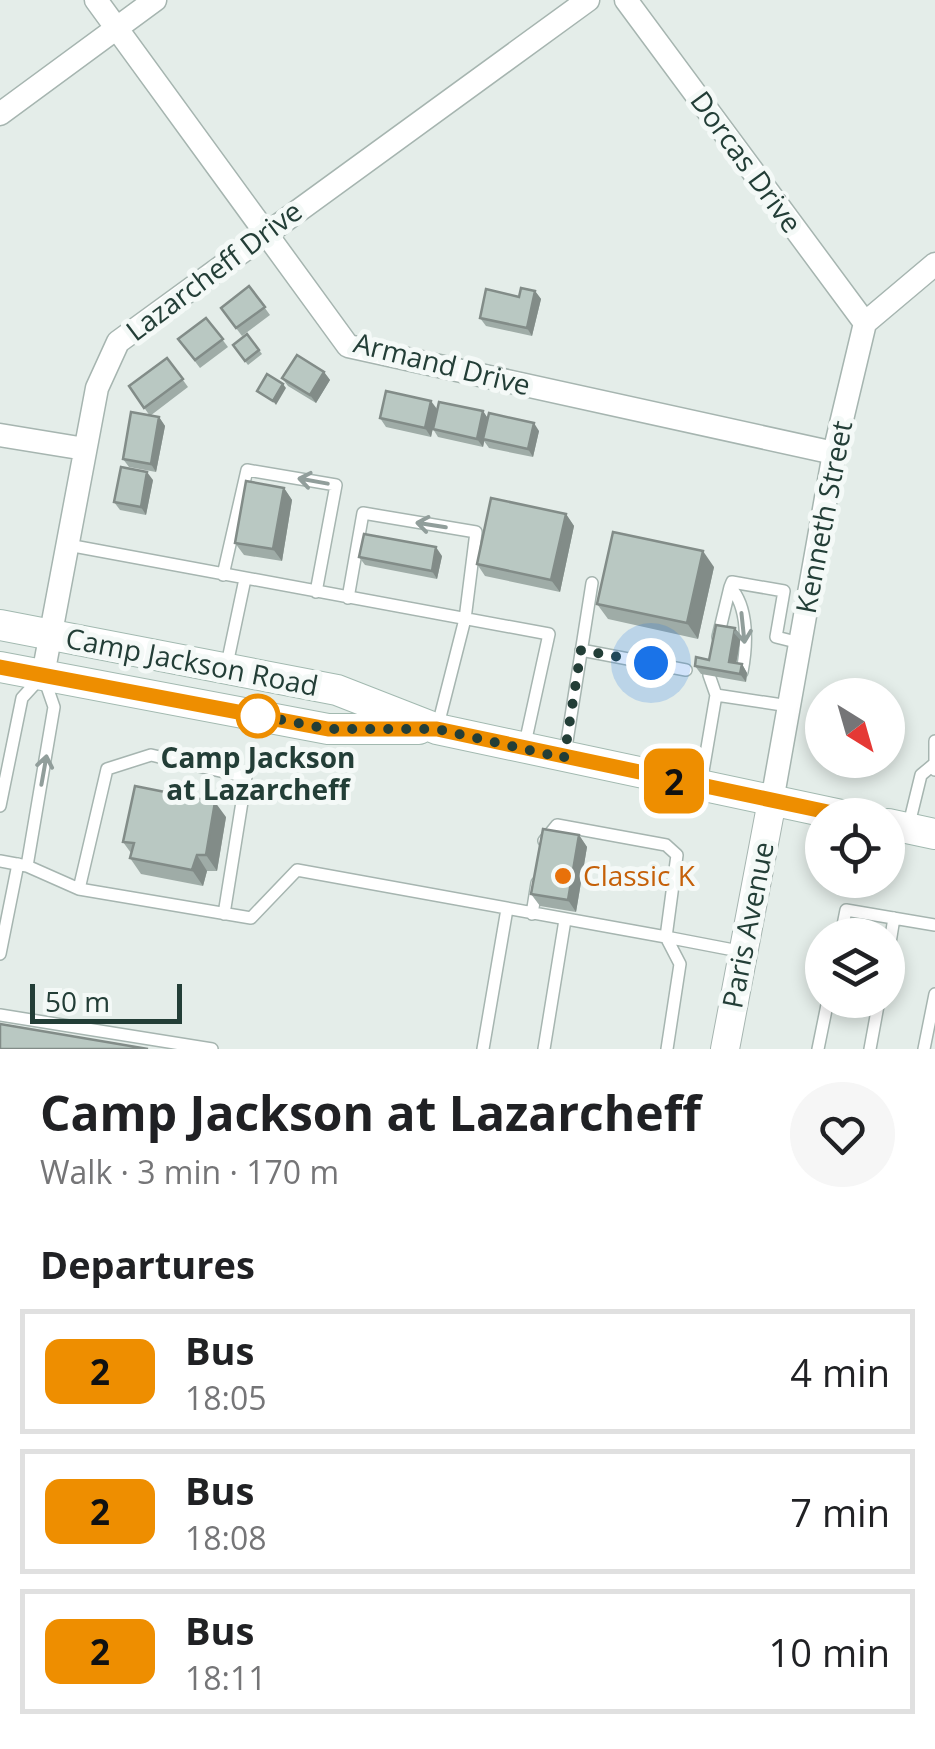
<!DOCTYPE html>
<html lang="en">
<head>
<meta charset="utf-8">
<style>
	body { margin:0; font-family:"Open Sans",sans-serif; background:#f6f6f6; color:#202124; height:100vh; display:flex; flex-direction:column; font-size:38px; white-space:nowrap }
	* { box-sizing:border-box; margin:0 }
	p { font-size:32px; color:#757577 }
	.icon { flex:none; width:55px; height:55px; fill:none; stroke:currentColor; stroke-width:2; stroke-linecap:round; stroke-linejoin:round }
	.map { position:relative; height:1049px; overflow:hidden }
	.details { display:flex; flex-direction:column; background:#fff; flex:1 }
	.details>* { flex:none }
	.badge { padding:0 20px; border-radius:15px; font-size:35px; line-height:65px }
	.needle { width:65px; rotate:143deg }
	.fabs { position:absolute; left:805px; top:678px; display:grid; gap:20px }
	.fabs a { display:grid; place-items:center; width:100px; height:100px; border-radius:50%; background:#fff; box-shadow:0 5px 15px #0003; font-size:50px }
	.scale { position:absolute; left:30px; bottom:25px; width:152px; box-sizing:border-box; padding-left:10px; border:5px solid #233e37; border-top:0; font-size:28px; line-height:35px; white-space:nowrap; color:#233e37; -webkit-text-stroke:8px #f4f9f7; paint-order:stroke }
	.you { position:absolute; width:50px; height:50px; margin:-25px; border:8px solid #fff; border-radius:50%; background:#1a73e8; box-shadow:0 0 0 15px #1a73e833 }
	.map>.badge { position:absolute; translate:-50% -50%; box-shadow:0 0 0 5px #fff }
	h2 { padding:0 40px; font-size:38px; line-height:90px }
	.round { display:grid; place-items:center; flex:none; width:105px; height:105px; border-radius:52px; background:#f6f6f6 }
	.headline { display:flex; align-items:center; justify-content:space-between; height:170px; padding:0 40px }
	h1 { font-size:48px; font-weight:700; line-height:75px }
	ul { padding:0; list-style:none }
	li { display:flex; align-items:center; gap:30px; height:125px; margin:0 20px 15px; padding:0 20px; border:5px solid #e0e0e0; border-radius:0px }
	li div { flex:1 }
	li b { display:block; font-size:38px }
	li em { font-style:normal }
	li .badge { min-width:110px; font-weight:700; text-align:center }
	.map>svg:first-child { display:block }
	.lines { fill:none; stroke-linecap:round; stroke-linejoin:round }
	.service-casing { stroke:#a6b5b0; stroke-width:14 }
	.minor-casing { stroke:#a6b5b0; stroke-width:25 }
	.tertiary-casing { stroke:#a6b5b0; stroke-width:30 }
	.secondary-casing { stroke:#a2b9b0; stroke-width:32 }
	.service { stroke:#fff; stroke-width:11 }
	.minor { stroke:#fff; stroke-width:22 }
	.tertiary { stroke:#fff; stroke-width:28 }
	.secondary { stroke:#fff; stroke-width:30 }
	.wall { fill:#9faca7 }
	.shaded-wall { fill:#828c88 }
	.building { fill:#b9c8c2; stroke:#828c88; stroke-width:2.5 }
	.oneway { stroke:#919e9b }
	.line-casing { stroke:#fff; stroke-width:22 }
	.line { stroke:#ee8e00; stroke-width:15 }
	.walk { stroke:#233e37; stroke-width:10; stroke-dasharray:0 18 }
	.stop-dot { fill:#fff; stroke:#ee8e00; stroke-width:5 }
	.food-dot { fill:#e8710a; stroke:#f4f9f7; stroke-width:4 }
	.labels { text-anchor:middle; stroke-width:10; stroke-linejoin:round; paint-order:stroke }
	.street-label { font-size:28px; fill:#233e37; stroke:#f4f9f7 }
	.stop-label { font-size:28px; font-weight:bold; fill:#233e37; stroke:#f4f9f7 }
	.food-label { font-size:28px; fill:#c56008; stroke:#f4f9f7; text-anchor:start }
</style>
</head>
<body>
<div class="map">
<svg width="935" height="1049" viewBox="0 0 935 1049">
	<rect width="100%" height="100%" fill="#e4ede9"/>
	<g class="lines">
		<defs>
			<path id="service" d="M68,545L549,634L524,748
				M223,575L247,470L336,485L316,592
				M730,587L732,582L784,591L776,637L800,643
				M730,587C749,607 747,646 742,672
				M348,598L363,513L476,532L465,619L438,725
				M718,637L730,587
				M581,650L686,670
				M226,669L245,579
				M716,695L789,706
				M935,741V770
				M565,754L592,583
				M701,783L716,695L709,675
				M0,806L22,698L43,675L54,707L27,866
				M908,828L921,775L933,765
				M0,861L27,866L79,889L107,769L151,755L246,777L224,914
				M79,889L251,918L297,870L666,937L677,855L666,845L557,825L544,841
				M532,914L537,883
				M841,935L846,910L935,925
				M0,954L18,864
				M888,955L894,918
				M0,1015L212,1049
				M483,1049L507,909
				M544,1049L565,920
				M667,1049L680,964L666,937L744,952
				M818,1049L828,1000
				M870,1049L879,1000
				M924,1049L935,994"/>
			<path id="minor" d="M96,0L348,346L834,453
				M626,0L865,323
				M0,114L155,0
				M0,435L85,449
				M43,675L97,388L118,342L588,0
				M772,801L834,453L865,323L935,264"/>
			<path id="tertiary" d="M725,1049L772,801"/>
			<path id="secondary" d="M0,625L337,690L437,729L841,815
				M0,667L328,729H419
				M888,824L935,834"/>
		</defs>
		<!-- service casing -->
		<use href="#service" class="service-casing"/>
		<!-- minor casing -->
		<use href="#minor" class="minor-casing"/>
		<!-- tertiary casing -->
		<use href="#tertiary" class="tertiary-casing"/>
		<!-- secondary casing -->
		<use href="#secondary" class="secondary-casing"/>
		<!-- service -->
		<use href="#service" class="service"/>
		<!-- minor -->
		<use href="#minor" class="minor"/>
		<!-- tertiary -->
		<use href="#tertiary" class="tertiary"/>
		<!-- secondary -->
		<use href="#secondary" class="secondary"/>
	</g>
	<!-- wall -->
	<path class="wall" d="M249,286L270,315L242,336L221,308Z
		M535,291L541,299L532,336L486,326L480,318L519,297Z
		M206,318L228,347L200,368L178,339Z
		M247,334L262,354L248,365L233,345Z
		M167,358L188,387L150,416L159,417L165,426L156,472L129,467L123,459L150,416L129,386Z
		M324,372L330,380L316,403L288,386L282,378Z
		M437,409L431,437L386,427L380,418Z
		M483,411L488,419L539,431L533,457L489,448L484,441L483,447L438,437L433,429Z
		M153,480L146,515L120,510L114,502Z
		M284,488L292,500L282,561L244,555L235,543Z
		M566,514L574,526L560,592L485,576L477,564Z
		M442,556L437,579L365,565L359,557Z
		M714,567L698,639L608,619L597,604Z
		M741,636L736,664H742L747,673L746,682L701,674L695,666L709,660Z
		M226,817L217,871H207L203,886L141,874L130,858L131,853L123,842Z
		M579,835L587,847L576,912L540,906L531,894Z"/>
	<!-- shaded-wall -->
	<path class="shaded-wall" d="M535,291L541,299L532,336L527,328Z
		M324,372L330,380L316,403L310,395Z
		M283,384L286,388L276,405L273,401Z
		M431,401L437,409L431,437L425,428Z
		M483,411L489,420L483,447L477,439Z
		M159,417L165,426L156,472L151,464Z
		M534,423L539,431L533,457L528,449Z
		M147,472L153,480L146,515L141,507Z
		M284,488L292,500L282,561L273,549Z
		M566,514L574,526L560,592L551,580Z
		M436,547L442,556L437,579L432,571Z
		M703,551L714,567L698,639L687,623Z
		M735,628L741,636L735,670L729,662Z
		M742,664L747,673L746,682L740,674Z
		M215,802L226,817L217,871L206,855Z
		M579,835L587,847L576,912L568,900Z
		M197,855L207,871L203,886L192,870Z"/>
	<!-- building -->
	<path class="building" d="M249,286L265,307L236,328L221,308Z
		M521,288L535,291L527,328L480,318L486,289L519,297Z
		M206,318L223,339L195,360L178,339Z
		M247,334L259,350L245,361L233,345Z
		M297,355L324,372L310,395L282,378Z
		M167,358L183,379L144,408L129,386Z
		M267,374L283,384L273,401L257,391Z
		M386,391L431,401L425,428L380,418Z
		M439,402L483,411L477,439L433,429Z
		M131,412L159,417L151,464L123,459Z
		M489,413L534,423L528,449L483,439Z
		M121,467L147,472L141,507L114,502Z
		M246,481L284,488L273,549L235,543Z
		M491,498L566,514L551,580L477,564Z
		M613,532L703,551L687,623L597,604Z
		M364,534L436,547L432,571L359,557Z
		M716,625L735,628L729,662L742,664L740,674L695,666L696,657L709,660Z
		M135,786L215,802L206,855H197L192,870L130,858L134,843L123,842Z
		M543,829L579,835L568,900L531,894Z
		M0,1024L148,1049H0Z"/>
	<!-- one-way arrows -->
	<defs><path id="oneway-shaft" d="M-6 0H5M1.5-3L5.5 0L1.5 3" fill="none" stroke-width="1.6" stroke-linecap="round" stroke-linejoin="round" transform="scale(2.5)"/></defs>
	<g class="oneway">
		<use href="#oneway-shaft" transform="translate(313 481) rotate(-170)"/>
		<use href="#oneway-shaft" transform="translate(431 525) rotate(-171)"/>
		<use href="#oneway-shaft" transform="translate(743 628) rotate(84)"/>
		<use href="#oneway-shaft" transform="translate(44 770) rotate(-80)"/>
	</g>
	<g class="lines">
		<defs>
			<path id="line" d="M0,667L328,729H437L842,815"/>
		</defs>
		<!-- line casing -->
		<use href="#line" class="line-casing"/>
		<!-- line -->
		<use href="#line" class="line"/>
		<!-- walk -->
		<path class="walk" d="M258,716L252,714L328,729H437L564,758L581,650L651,663"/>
	</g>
	<!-- markers -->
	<circle class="stop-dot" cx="258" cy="716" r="20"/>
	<circle class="food-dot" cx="563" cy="876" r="10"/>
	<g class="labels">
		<!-- street labels -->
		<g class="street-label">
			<text transform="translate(746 162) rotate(54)" y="10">Dorcas Drive</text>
			<text transform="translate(214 271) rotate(-37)" y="10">Lazarcheff Drive</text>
			<text transform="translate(442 364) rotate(14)" y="10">Armand Drive</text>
			<text transform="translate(824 517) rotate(-79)" y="10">Kenneth Street</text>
			<text transform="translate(192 662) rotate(11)" y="10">Camp Jackson Road</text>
			<text transform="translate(748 925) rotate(-79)" y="10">Paris Avenue</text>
		</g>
		<!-- stop labels -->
		<g class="stop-label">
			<text x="258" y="768">Camp Jackson<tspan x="258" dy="32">at Lazarcheff</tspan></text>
		</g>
		<!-- food labels -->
		<g class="food-label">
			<text x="583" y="886">Classic K</text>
		</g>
	</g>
</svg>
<div class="fabs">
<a><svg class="needle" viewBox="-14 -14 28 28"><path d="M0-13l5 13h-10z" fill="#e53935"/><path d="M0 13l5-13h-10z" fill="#757577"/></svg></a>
<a><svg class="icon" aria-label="locate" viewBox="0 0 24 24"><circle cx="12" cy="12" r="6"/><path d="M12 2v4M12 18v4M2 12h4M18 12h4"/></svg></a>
<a><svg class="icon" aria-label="layers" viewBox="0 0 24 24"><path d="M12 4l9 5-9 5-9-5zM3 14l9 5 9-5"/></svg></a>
</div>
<div class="scale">50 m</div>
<div class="you" style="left:651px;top:663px"></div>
<b class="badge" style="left:674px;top:781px;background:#ee8e00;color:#111">2</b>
</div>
<section class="details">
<div class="headline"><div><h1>Camp Jackson at Lazarcheff</h1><p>Walk · 3 min · 170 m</p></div><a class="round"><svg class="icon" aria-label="heart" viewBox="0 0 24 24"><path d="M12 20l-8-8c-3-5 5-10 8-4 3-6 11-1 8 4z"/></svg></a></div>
<h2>Departures</h2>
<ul>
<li><span class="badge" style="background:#ee8e00;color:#111">2</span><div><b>Bus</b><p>18:05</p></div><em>4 min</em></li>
<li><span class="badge" style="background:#ee8e00;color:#111">2</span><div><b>Bus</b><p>18:08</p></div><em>7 min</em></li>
<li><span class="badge" style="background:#ee8e00;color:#111">2</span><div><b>Bus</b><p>18:11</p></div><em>10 min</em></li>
</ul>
</section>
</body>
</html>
